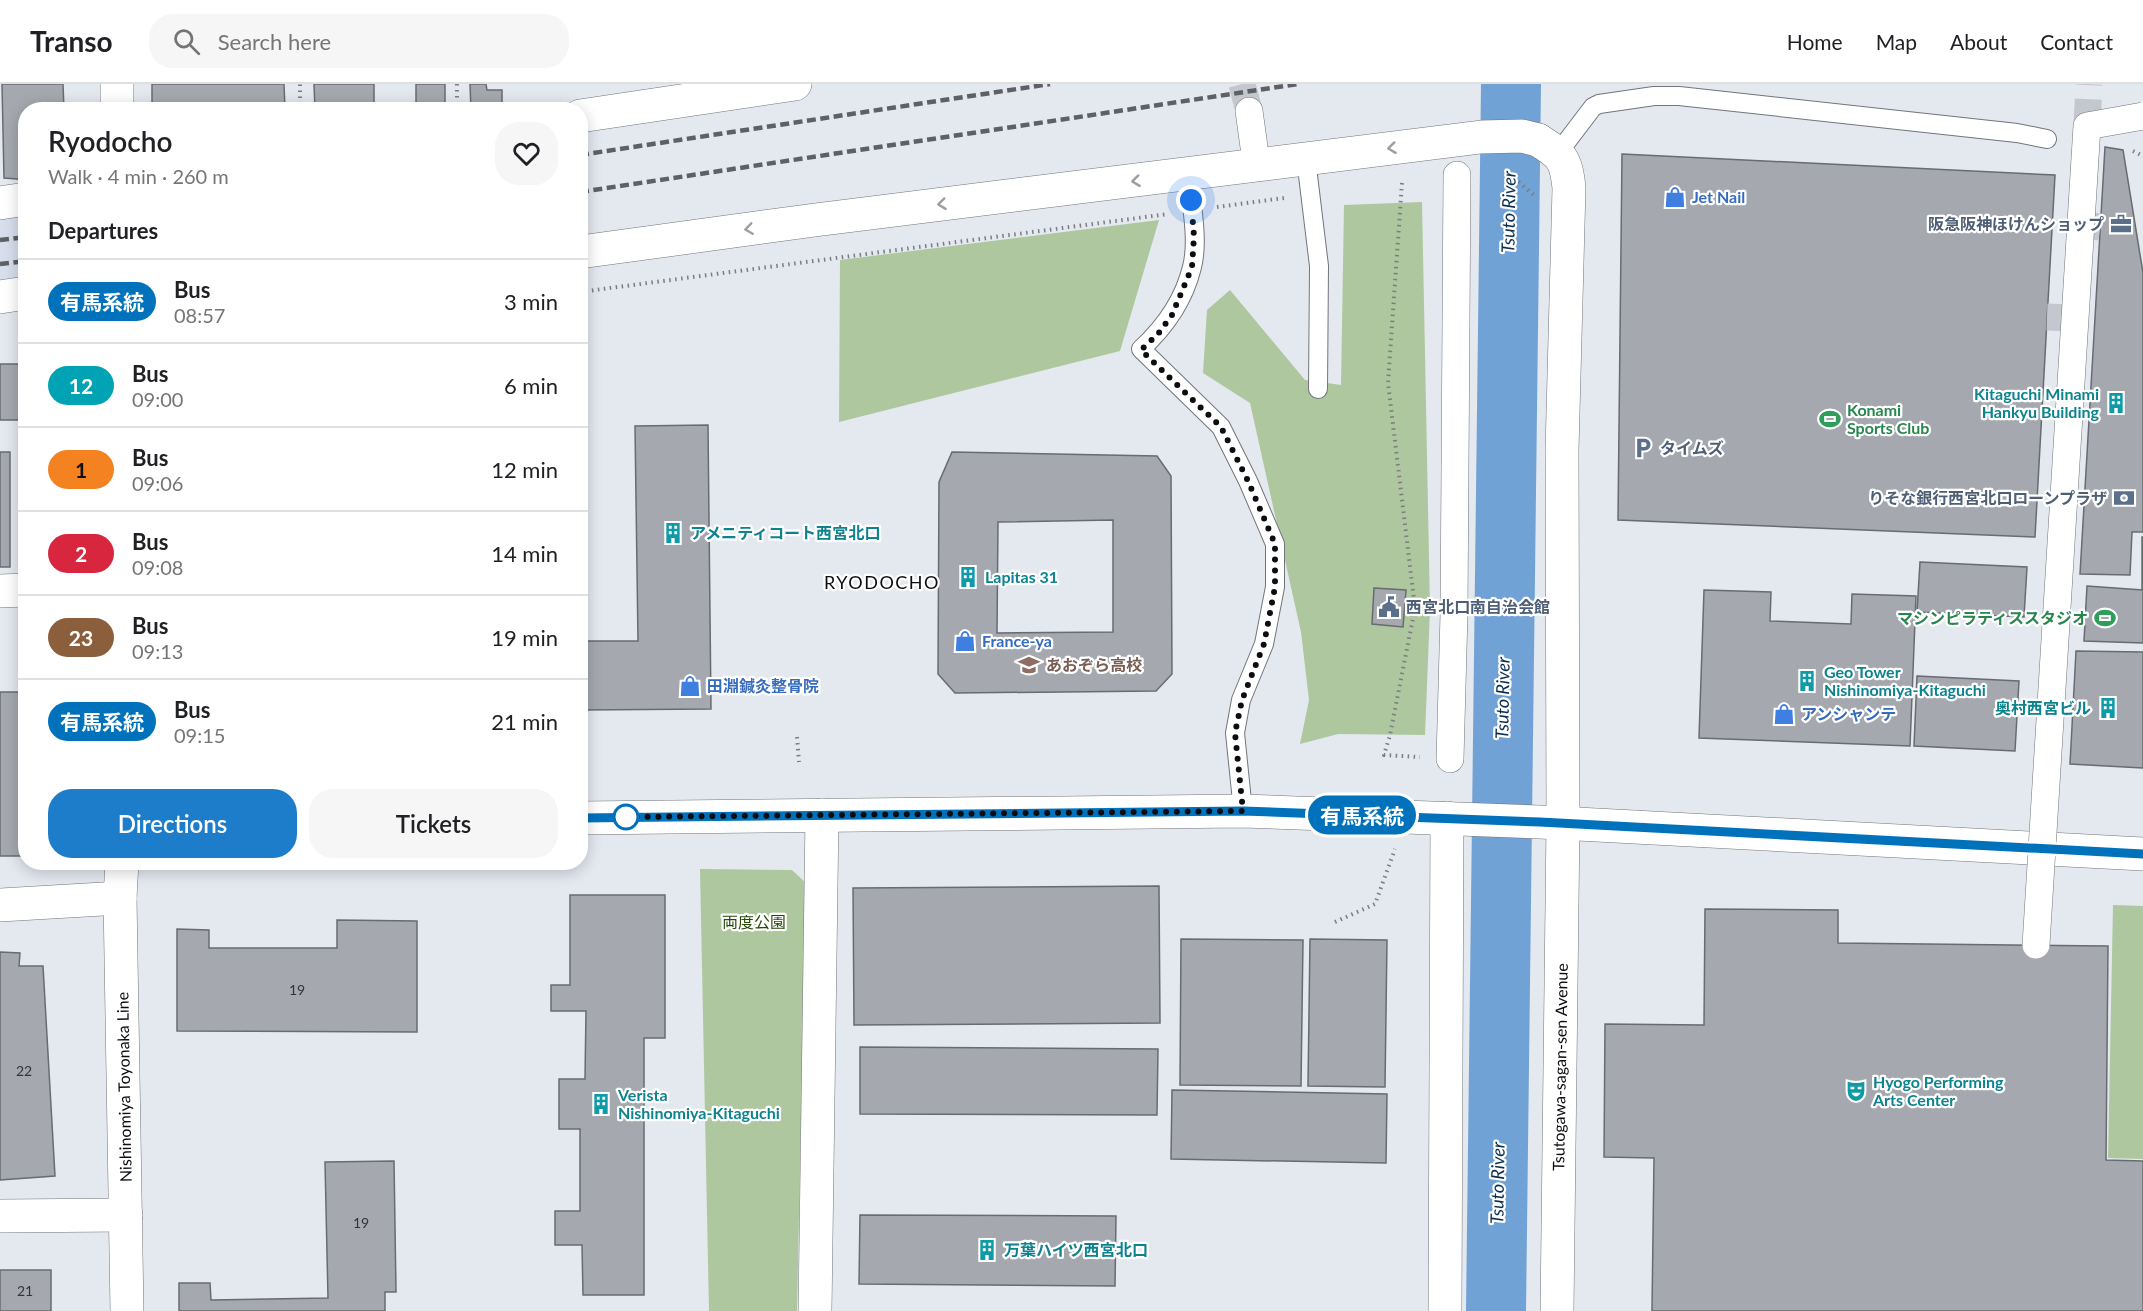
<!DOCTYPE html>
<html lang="en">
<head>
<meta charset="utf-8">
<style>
	body { margin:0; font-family:Lato,"Noto Sans JP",sans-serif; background:#f6f6f6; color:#202124; height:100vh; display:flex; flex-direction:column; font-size:22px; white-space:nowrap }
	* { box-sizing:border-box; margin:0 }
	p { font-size:20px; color:#757577 }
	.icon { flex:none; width:33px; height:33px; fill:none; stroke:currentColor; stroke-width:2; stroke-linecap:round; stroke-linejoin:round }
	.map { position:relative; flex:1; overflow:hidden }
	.panel { position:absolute; left:18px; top:18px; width:570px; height:768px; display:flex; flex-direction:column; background:#fff; border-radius:24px; box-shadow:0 3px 15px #0003 }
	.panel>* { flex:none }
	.badge { padding:0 12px; border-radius:20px; font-size:21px; line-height:39px }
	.you { position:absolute; width:30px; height:30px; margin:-15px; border:4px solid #fff; border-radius:50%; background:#1a73e8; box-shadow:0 0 0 9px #1a73e833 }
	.map>.badge { position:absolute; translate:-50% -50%; box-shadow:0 0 0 3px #fff }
	h2 { padding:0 30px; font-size:22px; line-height:54px }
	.round { display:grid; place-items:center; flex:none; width:63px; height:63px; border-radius:24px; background:#f6f6f6 }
	.summary { display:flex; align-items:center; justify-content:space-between; height:102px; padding:0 30px }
	h1 { font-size:28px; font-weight:600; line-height:45px }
	.button { display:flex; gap:12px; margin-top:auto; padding:12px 30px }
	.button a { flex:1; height:69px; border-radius:24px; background:#1e7dca; color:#fff; font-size:24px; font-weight:600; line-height:69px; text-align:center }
	.button a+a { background:#f6f6f6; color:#202124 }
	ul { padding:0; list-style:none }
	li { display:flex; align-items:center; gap:18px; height:84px; padding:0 30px; border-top:2px solid #e0e0e0 }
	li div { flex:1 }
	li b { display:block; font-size:22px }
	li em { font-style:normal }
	li .badge { min-width:66px; font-weight:700; text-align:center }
	header { display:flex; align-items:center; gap:36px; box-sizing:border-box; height:84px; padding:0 30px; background:#fff; border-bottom:2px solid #e0e0e0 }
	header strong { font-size:28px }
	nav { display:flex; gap:33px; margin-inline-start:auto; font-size:21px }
	.search { width:420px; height:54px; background:#f6f6f6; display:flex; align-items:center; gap:15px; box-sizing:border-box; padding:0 21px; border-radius:24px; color:#757577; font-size:22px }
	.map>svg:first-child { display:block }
	.built { fill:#d7deec }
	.green { fill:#aec79e }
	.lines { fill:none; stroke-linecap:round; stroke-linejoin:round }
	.river { stroke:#71a2d6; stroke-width:60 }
	.building { fill:#a5a9af; stroke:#686b71; stroke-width:1.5; fill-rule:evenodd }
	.pedestrian-tunnel { stroke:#c4c7ce; stroke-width:27; stroke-dasharray:27 14; stroke-linecap:butt }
	.service-casing { stroke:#72757b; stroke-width:20 }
	.pedestrian-casing { stroke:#72757b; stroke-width:28 }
	.minor-casing { stroke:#72757b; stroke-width:34 }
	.tertiary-casing { stroke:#72757b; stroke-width:34 }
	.secondary-casing { stroke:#72757b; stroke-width:34 }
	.path { stroke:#7b7d82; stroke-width:4; stroke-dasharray:1.5 4.5; stroke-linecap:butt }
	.service { stroke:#fff; stroke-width:18 }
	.pedestrian { stroke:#fff; stroke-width:27 }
	.minor { stroke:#fff; stroke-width:33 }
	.tertiary { stroke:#fff; stroke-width:33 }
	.secondary { stroke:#fff; stroke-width:33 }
	.rail { stroke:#5d6064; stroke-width:4.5; stroke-dasharray:9 4.5; stroke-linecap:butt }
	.pedestrian-bridge-casing { stroke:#72757b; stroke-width:28; stroke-linecap:butt }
	.pedestrian-bridge { stroke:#fff; stroke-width:27 }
	.oneway { stroke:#9e9e9f }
	.line-casing { stroke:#fff; stroke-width:14 }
	.line { stroke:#0072bc; stroke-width:9 }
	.walk { stroke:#0c0d10; stroke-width:6; stroke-dasharray:0 10.8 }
	.stop-dot { fill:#fff; stroke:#0072bc; stroke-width:3 }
	.labels { text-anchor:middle; stroke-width:4.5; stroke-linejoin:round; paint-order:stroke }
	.number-label { font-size:14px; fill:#323438 }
	.shop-label { font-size:16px; font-weight:bold; fill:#366cbe; stroke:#fff; text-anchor:start }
	.service-label { font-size:16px; font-weight:bold; fill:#4e5e75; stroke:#fff; text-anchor:end }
	.culture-label { font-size:16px; font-weight:bold; fill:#0d838f; stroke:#fff; text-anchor:start }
	.leisure-label { font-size:16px; font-weight:bold; fill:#27864d; stroke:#fff; text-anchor:start }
	.education-label { font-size:16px; font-weight:bold; fill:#785e54; stroke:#fff; text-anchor:start }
	.park-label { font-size:16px; fill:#274908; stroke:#fff }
	.street-label { font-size:16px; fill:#0c0d10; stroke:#fff }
	.water-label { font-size:18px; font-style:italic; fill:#082d4f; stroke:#fff }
	.neighbourhood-label { font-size:18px; letter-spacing:1.5px; fill:#0c0d10; stroke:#fff }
</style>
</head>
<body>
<header>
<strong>Transo</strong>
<div class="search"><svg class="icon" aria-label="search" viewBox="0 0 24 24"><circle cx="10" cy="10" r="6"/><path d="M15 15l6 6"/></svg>Search here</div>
<nav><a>Home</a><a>Map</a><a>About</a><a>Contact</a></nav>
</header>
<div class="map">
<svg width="2143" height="1227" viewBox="0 0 2143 1227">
	<rect width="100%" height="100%" fill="#e4e8ef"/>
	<!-- built -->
	<path class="built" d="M25,129V193L0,196V133Z"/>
	<!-- green -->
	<path class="green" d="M1422,118L1430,525L1425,651L1338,650L1300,660L1309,616L1301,548L1250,319L1203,289L1207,226L1230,206L1305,296L1341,301L1344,121Z
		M1159,136L1120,267L839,338L840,176Z
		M700,785L792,786L806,799L797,1227H709Z
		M2113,821L2143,822V1075L2108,1074Z"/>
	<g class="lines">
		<!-- river -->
		<path class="river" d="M1496,1227L1511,0"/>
	</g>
	<!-- building -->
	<path class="building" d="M2,0H63L64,26H26V99L17,95L4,94Z
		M152,0H284L285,26H152Z
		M314,0H374V22H366V26H315Z
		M416,0H445V26H416Z
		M470,0H486L487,6H502V26H471Z
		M2105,63L2123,66L2143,189V448H2132L2130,491L2080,490Z
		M1622,70L2055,91L2035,453L1618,436Z
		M0,280H26V336H0Z
		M708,341L711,625L580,626V557H638L635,342Z
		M0,368H10V483H0Z
		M952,368L1157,372L1171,392L1172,590L1156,607L955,609L938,590L939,398ZM1113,436V548L997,549L998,438Z
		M2142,453H2143V506H2142Z
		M1920,478L2027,483L2024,533L1917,528Z
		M2087,502L2143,506V559L2084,557Z
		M1374,504L1406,506L1403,543L1372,540Z
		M1704,506L1771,508L1770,537L1851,540L1852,510L1916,512L1910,662L1699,654Z
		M2076,567L2143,568V684L2070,680Z
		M1917,592L2019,597L2015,667L1914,662Z
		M0,608H26V772H0Z
		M1159,802L1160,939L854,941L853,804Z
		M570,811H665V954H644V1211H583L582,1161H555V1127H580V1045H559V995H585L586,927H551V901H570Z
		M1705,825L1838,826V859L2108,862L2106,1076L2143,1077V1227H1652L1654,1074L1604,1073L1605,940L1704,941Z
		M337,836L417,837V948L177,947V845L209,846V864H337Z
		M1181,855L1303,856L1301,1002L1180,1001Z
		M1310,855L1387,856L1385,1003L1308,1002Z
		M0,868L20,869L19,882H43L55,1092L0,1096Z
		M860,963L1158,965L1157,1031L860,1030Z
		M1172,1006L1387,1010L1386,1079L1171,1075Z
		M394,1077L396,1208H385V1227H179V1199H210L211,1216L328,1214L325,1078Z
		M860,1131L1116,1132L1115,1202L859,1200Z
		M0,1186H51V1227H0Z"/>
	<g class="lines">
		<!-- pedestrian-tunnel -->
		<path class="pedestrian-tunnel" d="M1242,0L1249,27
			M2087,42L2089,0
			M2081,141L2100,143
			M2047,233L2075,234"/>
		<defs>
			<path id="service" d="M1558,69L1593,23L1599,20L1654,12H1679L2017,49L2047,55
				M1306,75L1319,182L1318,305
				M1188,90C1191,118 1199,156 1192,183C1184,216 1165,243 1141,265L1221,343L1248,397L1275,460V503L1264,560L1241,616L1235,649L1243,727"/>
			<path id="pedestrian" d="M1249,27L1254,63
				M1450,675L1454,530L1457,91"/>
			<path id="minor" d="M580,32L795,0
				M0,119L26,115
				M580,168L815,136L1481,53L1522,52L1538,56
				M0,213L26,209
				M0,507L26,506
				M0,1132L126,1131
				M815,1227L822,731
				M1445,1227L1447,734"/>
			<path id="tertiary" d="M117,0V26
				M1538,56C1562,71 1566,75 1569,104L1562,366L1563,739L1557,1227
				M0,821L120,814"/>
			<path id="secondary" d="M580,734L1243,727L1540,738L2143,770
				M122,778L120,814L127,1227"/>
		</defs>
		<!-- service casing -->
		<use href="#service" class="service-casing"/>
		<!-- pedestrian casing -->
		<use href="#pedestrian" class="pedestrian-casing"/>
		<!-- minor casing -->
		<use href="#minor" class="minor-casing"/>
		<!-- tertiary casing -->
		<use href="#tertiary" class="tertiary-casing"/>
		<!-- secondary casing -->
		<use href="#secondary" class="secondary-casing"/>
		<!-- path -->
		<path class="path" d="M457,0V26
			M300,26V0
			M2133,67L2143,72
			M1505,86L1536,113
			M1402,99L1388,299L1415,524L1424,525
			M1217,123L1284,114
			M580,208L1168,130
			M1415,524L1390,651L1384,671L1420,673
			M797,653L799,678
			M1335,838L1375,820L1395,765"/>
		<!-- service -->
		<use href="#service" class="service"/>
		<!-- pedestrian -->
		<use href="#pedestrian" class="pedestrian"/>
		<!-- minor -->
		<use href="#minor" class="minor"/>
		<!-- tertiary -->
		<use href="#tertiary" class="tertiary"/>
		<!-- secondary -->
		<use href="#secondary" class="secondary"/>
		<!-- rail -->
		<path class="rail" d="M580,71L1050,0
			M580,108L1298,0
			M0,156L26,153
			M0,180L26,177"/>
		<defs>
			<path id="pedestrian-bridge" d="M2036,861L2087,42L2143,32"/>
		</defs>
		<!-- pedestrian-bridge casing -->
		<use href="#pedestrian-bridge" class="pedestrian-bridge-casing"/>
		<!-- pedestrian-bridge -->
		<use href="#pedestrian-bridge" class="pedestrian-bridge"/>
	</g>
	<!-- one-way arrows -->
	<defs><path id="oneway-chevron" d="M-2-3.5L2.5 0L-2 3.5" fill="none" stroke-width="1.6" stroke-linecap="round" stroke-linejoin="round" transform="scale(1.5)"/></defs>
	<g class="oneway">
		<use href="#oneway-chevron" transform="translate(1392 64) rotate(173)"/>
		<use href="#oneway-chevron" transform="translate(1136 97) rotate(173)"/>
		<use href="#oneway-chevron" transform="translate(942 120) rotate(173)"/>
		<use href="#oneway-chevron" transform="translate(749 145) rotate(172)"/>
	</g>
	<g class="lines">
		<defs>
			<path id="line" d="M580,734L1243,727L1540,738L2143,770"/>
		</defs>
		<!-- line casing -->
		<use href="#line" class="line-casing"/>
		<!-- line -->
		<use href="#line" class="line"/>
		<!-- walk -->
		<path class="walk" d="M626,733L1243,727L1235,649L1242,616L1264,560L1275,503V460L1248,397L1221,343L1141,266L1158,250L1172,231L1192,183L1194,152L1191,116"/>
	</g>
	<!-- icons -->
	<defs>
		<symbol id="shop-bare" viewBox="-9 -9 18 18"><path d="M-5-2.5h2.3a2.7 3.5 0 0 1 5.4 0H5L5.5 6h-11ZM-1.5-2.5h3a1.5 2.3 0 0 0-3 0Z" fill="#3f7fe0" stroke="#fff" stroke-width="2.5" paint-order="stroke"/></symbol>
		<symbol id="office-bare" viewBox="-9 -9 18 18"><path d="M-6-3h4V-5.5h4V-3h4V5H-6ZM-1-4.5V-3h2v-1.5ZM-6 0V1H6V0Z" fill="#5c6f8a" stroke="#fff" stroke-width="2.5" paint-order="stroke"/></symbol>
		<symbol id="building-bare" viewBox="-9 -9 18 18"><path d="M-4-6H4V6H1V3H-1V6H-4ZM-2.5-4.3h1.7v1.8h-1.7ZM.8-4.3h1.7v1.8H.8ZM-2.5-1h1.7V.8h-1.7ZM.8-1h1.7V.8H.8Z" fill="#0f9aa8" stroke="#fff" stroke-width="2.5" paint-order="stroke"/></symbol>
		<symbol id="stadium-bare" viewBox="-9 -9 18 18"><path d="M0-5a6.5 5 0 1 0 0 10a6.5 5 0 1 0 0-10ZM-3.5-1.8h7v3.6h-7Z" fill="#2e9e5b" stroke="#fff" stroke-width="2.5" paint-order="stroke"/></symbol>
		<symbol id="parking-bare" viewBox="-9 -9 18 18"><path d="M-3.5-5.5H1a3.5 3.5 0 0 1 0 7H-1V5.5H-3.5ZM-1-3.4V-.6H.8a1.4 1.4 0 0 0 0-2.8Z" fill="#5c6f8a" stroke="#fff" stroke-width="2.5" paint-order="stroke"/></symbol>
		<symbol id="bank-bare" viewBox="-9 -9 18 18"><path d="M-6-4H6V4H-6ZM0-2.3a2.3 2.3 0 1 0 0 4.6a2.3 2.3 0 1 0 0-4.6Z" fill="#5c6f8a" stroke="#fff" stroke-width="2.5" paint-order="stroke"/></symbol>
		<symbol id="civic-bare" viewBox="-9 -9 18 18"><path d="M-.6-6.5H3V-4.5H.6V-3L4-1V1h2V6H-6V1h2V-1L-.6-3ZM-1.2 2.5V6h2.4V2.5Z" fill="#5c6f8a" stroke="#fff" stroke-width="2.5" paint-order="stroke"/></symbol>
		<symbol id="school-bare" viewBox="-9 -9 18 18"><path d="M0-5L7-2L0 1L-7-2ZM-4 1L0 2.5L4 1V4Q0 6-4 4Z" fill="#8d6e63" stroke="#fff" stroke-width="2.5" paint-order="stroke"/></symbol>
		<symbol id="theatre-bare" viewBox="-9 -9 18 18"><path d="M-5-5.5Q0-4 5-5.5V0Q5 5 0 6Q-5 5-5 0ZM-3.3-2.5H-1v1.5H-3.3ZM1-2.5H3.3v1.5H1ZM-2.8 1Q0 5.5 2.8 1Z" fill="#0f9aa8" stroke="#fff" stroke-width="2.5" paint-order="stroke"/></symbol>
	</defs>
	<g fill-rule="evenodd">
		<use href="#shop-bare" x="1660" y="98" width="30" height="30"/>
		<use href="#office-bare" x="2106" y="125" width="30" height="30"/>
		<use href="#building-bare" x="2101" y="304" width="30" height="30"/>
		<use href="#stadium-bare" x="1815" y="320" width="30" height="30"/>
		<use href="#parking-bare" x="1628" y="349" width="30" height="30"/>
		<use href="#bank-bare" x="2109" y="399" width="30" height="30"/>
		<use href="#building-bare" x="658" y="434" width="30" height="30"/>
		<use href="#building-bare" x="953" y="478" width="30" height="30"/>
		<use href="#civic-bare" x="1374" y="508" width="30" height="30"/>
		<use href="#stadium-bare" x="2090" y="519" width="30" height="30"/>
		<use href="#shop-bare" x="950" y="542" width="30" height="30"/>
		<use href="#school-bare" x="1014" y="566" width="30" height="30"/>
		<use href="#building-bare" x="1792" y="582" width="30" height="30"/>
		<use href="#shop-bare" x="675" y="587" width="30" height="30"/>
		<use href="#building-bare" x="2093" y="609" width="30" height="30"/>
		<use href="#shop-bare" x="1769" y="615" width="30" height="30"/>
		<use href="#theatre-bare" x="1841" y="992" width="30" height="30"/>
		<use href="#building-bare" x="586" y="1005" width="30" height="30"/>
		<use href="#building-bare" x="972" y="1151" width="30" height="30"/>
	</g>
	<!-- markers -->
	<circle class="stop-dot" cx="626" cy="733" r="12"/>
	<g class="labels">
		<!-- number labels -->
		<g class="number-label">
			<text x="297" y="911">19</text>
			<text x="24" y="992">22</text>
			<text x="361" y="1144">19</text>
			<text x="25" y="1212">21</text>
		</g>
		<!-- shop labels -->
		<g class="shop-label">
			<text x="1692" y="119">Jet Nail</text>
			<text x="982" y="563">France-ya</text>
			<text x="707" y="608">田淵鍼灸整骨院</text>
			<text x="1801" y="636">アンシャンテ</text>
		</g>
		<!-- service labels -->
		<g class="service-label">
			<text x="2104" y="146">阪急阪神ほけんショップ</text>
			<text x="1660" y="370" text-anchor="start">タイムズ</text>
			<text x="2107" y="420">りそな銀行西宮北口ローンプラザ</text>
			<text x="1406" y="529" text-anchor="start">西宮北口南自治会館</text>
		</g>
		<!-- culture labels -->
		<g class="culture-label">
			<text x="2099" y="316" text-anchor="end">Kitaguchi Minami<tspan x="2099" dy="18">Hankyu Building</tspan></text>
			<text x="690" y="455">アメニティコート西宮北口</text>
			<text x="985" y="499">Lapitas 31</text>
			<text x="1824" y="594">Geo Tower<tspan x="1824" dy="18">Nishinomiya-Kitaguchi</tspan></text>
			<text x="2091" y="630" text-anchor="end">奥村西宮ビル</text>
			<text x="1873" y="1004">Hyogo Performing<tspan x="1873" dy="18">Arts Center</tspan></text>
			<text x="618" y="1017">Verista<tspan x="618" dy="18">Nishinomiya-Kitaguchi</tspan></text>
			<text x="1004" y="1172">万葉ハイツ西宮北口</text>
		</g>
		<!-- leisure labels -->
		<g class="leisure-label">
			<text x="1847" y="332">Konami<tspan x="1847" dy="18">Sports Club</tspan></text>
			<text x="2088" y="540" text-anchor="end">マシンピラティススタジオ</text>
		</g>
		<!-- education labels -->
		<g class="education-label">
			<text x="1046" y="587">あおぞら高校</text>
		</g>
		<!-- park labels -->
		<g class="park-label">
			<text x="754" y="844">両度公園</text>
		</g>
		<!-- street labels -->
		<g class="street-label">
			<text transform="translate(1560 983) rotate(-89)" y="6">Tsutogawa-sagan-sen Avenue</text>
			<text transform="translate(124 1003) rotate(-91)" y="6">Nishinomiya Toyonaka Line</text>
		</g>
		<!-- water labels -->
		<g class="water-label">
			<text transform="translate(1509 128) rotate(-89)" y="6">Tsuto River</text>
			<text transform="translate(1503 614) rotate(-89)" y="6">Tsuto River</text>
			<text transform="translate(1498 1099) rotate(-89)" y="6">Tsuto River</text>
		</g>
		<!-- neighbourhood labels -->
		<g class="neighbourhood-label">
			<text x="882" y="505">RYODOCHO</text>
		</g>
	</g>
</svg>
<div class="you" style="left:1191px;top:116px"></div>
<b class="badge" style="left:1362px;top:731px;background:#0072bc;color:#fff">有馬系統</b>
<section class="panel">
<div class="summary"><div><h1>Ryodocho</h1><p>Walk · 4 min · 260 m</p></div><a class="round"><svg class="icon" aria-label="heart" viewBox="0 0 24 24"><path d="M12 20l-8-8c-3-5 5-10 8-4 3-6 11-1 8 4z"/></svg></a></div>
<h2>Departures</h2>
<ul>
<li><span class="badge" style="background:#0072bc;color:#fff">有馬系統</span><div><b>Bus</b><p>08:57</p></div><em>3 min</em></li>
<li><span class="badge" style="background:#00a3b4;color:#fff">12</span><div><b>Bus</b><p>09:00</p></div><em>6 min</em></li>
<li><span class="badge" style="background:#f58220;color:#111">1</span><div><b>Bus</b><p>09:06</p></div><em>12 min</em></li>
<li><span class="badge" style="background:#d7263d;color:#fff">2</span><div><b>Bus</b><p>09:08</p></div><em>14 min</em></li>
<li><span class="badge" style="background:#8b5e3c;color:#fff">23</span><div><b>Bus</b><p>09:13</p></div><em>19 min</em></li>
<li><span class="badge" style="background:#0072bc;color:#fff">有馬系統</span><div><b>Bus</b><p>09:15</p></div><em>21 min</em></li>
</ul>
<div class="button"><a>Directions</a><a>Tickets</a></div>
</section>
</div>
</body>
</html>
